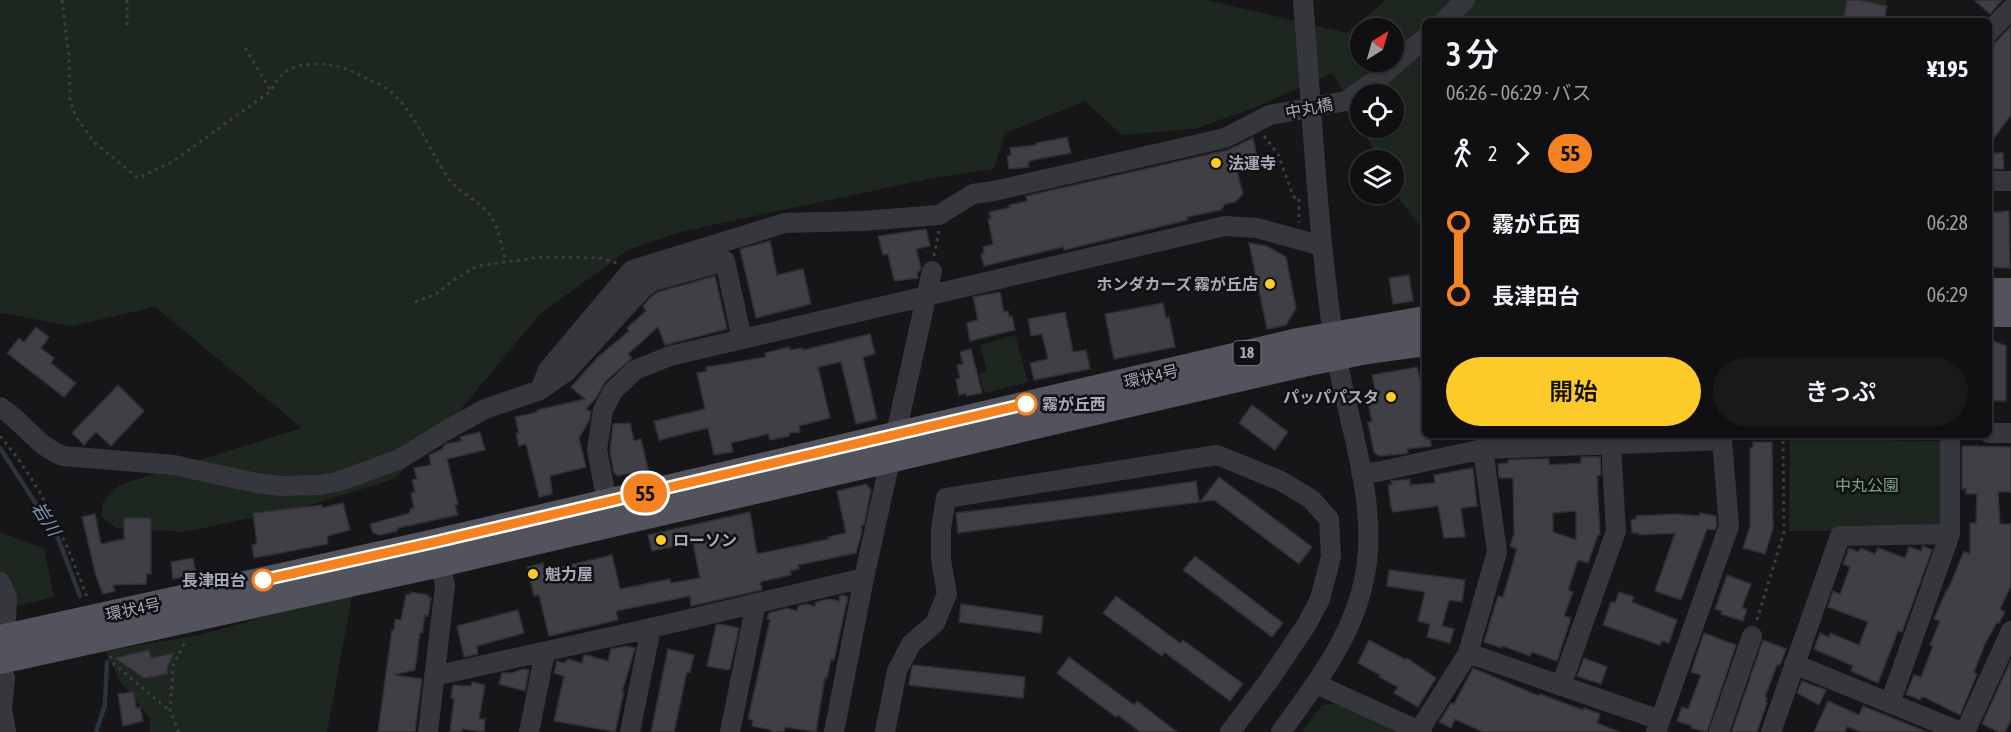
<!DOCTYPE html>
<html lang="ja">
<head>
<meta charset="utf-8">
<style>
	body { margin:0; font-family:"Asap Condensed","Noto Sans JP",sans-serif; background:#19191b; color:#f1f3f6; height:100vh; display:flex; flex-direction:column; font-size:22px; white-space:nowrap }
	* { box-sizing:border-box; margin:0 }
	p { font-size:20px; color:#9c9d9f }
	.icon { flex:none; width:33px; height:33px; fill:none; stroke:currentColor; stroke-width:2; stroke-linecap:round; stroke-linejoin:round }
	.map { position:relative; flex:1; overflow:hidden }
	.panel { position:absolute; left:1422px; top:18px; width:570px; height:420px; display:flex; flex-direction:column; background:#101012; border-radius:9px; box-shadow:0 2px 4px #0004,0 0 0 2px #303032 }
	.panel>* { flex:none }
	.badge { padding:0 12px; border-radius:20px; font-size:21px; line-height:39px }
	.needle { width:39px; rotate:37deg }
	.tools { position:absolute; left:1350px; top:18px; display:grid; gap:12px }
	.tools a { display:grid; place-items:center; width:54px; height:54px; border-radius:50%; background:#101012; box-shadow:0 2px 4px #0004,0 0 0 2px #303032; font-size:30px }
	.map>.badge { position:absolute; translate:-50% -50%; box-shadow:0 0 0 3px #fff }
	.legs { display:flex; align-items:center; gap:9px; height:66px; padding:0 24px; font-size:20px }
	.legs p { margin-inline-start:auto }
	.overview { display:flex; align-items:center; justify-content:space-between; height:102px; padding:0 24px }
	h1 { font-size:33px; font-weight:600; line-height:45px }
	.action { display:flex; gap:12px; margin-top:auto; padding:12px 24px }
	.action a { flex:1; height:69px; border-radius:36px; background:#fcca29; color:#111; font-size:24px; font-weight:600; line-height:69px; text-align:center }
	.action a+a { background:#19191b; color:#f1f3f6 }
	ul { padding:0 24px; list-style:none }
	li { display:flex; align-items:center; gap:21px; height:72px; font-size:22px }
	li i { display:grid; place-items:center; width:9px; height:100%; margin:0 8px; background:currentColor }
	li i::after { content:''; width:15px; height:15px; margin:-8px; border:4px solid; border-radius:50%; background:#101012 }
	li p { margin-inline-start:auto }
	li:first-child i { background:linear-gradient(#0000 50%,currentColor 0) }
	li:last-child i { background:linear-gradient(currentColor 50%,#0000 0) }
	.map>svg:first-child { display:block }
	.green { fill:#1d261f; fill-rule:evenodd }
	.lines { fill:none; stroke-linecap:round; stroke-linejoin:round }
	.stream { stroke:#2b333c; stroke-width:4.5 }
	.building { fill:#403f45; stroke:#302f34; stroke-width:1.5; fill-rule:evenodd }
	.path { stroke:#3c3e44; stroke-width:3; stroke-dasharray:3 4.5; stroke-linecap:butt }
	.minor { stroke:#36373d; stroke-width:20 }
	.major { stroke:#52535c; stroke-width:26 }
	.line-1-casing { stroke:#fff; stroke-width:14 }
	.line-1 { stroke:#f58220; stroke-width:9 }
	.poi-dot { fill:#fcca29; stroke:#111013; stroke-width:2 }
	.stop-1-dot { fill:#fff; stroke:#f58220; stroke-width:3 }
	.labels { text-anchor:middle; stroke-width:5; stroke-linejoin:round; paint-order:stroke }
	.shield { fill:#111013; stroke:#7a7c86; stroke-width:1.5 }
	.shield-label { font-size:15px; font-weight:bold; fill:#a7aab8 }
	.street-label { font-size:16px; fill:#a7aab8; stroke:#111013 }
	.poi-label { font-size:16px; font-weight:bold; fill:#a7aab8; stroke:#111013; text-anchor:start }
	.stop-label { font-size:16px; font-weight:bold; fill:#a7aab8; stroke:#111013; text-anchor:start }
	.park-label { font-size:16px; fill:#7da483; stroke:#111013 }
	.water-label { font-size:18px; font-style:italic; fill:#7c95b5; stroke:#111013 }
</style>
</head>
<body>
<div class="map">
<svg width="2011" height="732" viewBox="0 0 2011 732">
	<rect width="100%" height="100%" fill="#161518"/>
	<!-- green -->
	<path class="green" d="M0,0H1207L1347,33L1386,0H1888L1877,21H1425V233L1400,200L1394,187V160H1379L1362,128H1394V94H1360V124L1333,73L1259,106L1195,129L1122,135L1085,101L1005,133L994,169L933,178L680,232L628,250L539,315L452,420L394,479L307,506L185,532L116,528L101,516L103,502L119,485L302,428L155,307L72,326L0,313ZM1360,28H1394V62H1360Z
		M1015,335L1028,382L985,393L979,374L987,371L980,345Z
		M1790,439L1941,441L1946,531H1789Z
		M2,533L44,548L54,597L0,610V534Z
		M354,585L327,732H150V719L120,681L105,651L198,635L240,624Z
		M1339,703L1405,732H1301L1322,705Z"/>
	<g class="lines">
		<!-- stream -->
		<path class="stream" d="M0,448L58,538L80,596
			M96,732L105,705L107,662"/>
	</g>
	<!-- building -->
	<path class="building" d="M1847,0H1858L1887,6L1884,21H1843Z
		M1974,0H2002L1990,14Z
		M2011,26V115L1989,145V96L1993,88L1989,85V44L1997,41Z
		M1067,137L1071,153L1033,160L1028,162L1029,167L1009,169L1007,156L1011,155L1010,148L1036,145V143Z
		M1253,138L1259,166L1237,171L1243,194L1235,202L1225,204L1221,210L1187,217L1188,220L1064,250L1063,247L984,266L981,254L984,253L983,247L993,244L988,219H991L989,212L1007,208L1010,207L1009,205L1027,201L1026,196L1228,150Z
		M1989,153H2003L2004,169H1989Z
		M2009,211L2010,268L1989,267V213Z
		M926,229L930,246L916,249L921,268L920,271L917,272L918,278L894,281L888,254L883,255L878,236Z
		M770,241L777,275L803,269L811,304L756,318L740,249Z
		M1249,243L1267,246L1286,257L1296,308L1286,325L1267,329Z
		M1409,275L1413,301L1393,304L1389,278Z
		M715,276L727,329L665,345L658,327L628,354L632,358L605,382L596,398L586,409L591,412L589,421L579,438L586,467L550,476L552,494L539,497L526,444L519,446L516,433H519L515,417L538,412L537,410L585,399L571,387L598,357L629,331L627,328L646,311L643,306L651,297L658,292Z
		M1000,292L1004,312L1008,311L1009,317L1012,316L1015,330L970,341L967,323L978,320L973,297Z
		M1163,303L1166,318L1169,317L1175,347L1114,359L1105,314Z
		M1065,312L1073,352L1086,350L1090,369L1034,380L1030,363L1048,359L1042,334L1031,336L1028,319Z
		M36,327L49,337L41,348L54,358L51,363L76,383L64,397L7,353L19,338L24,342Z
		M870,334L875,354L863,357L877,419L856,424L841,362L818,367L830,418L799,426L800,432L789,433L790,436L770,440L768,434L731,443L733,452L714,455L708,428L659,440L654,421L705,409L697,373L707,371L706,367L766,357L765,353L789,347L790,350L803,348V350Z
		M1989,339L2006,346V401H1989Z
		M971,349L982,393L967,396L966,393L959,395L956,379L960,378L957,365L963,364L960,352Z
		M1417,367L1425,401V435H1430L1431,446L1407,449L1408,453L1402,454L1379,456L1374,452L1368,422H1372L1367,398L1376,394L1372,375Z
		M118,385L144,411L111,446L96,432L84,445L72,433Z
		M1252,405L1288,432L1275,450L1239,423Z
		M630,423L634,441L641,439L648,469L618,476L614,473L610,452L613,424Z
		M480,432L485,450L447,459L458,504L455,505L458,515L398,528L397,531L380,535L373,533L370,524L410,513V509L414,508L411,493L415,492L412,480L417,479L414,468L431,465L429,455L443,449V447L446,444L462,441L460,437Z
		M1753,442H1772L1773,528L1765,554L1743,548L1750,526V448H1753Z
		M1962,446L2011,447V492H1998L2000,524H2011V586L2000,609L2005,612L1999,623L1997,622L1985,644L1974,672L1977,674L1960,715L1922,696L1920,700L1906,694L1914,675L1921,677L1933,646L1930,645L1940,621L1934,619L1947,589L1948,590L1964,551L1970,554V523H1976L1977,494H1966V489H1962Z
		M1581,457H1600L1601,475L1597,476L1600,535H1598L1588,563L1578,560L1568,590L1573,592L1564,616L1571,618L1557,661L1532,652L1530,656L1503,646L1502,648L1484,642L1498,596L1503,597L1517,549L1510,546L1514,534L1513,478H1499L1498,464L1508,463V460L1525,459H1549V465L1581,463ZM1576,511V540L1553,532V513Z
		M1473,468L1477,506L1461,508L1465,537L1444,538L1438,506L1393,512L1391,508L1388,485H1392L1391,481L1410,479V485L1435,483L1434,475Z
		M1219,477L1312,547L1299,564L1214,500L1200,502Z
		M1196,481L1199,502L958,533L956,513L1081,498Z
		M866,484L871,490L864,525H861L862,531L856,553L798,565L799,569L790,571L791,575L760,582L762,590L691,606L690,596L616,611L618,620L549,636L539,595L534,596L527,567L543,563L545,571L612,555L620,589L670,579L671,583L700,578L693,543L652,551L648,535L750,512L757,554L829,539L828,537L846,533L837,491Z
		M343,503L350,530L327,536L328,544L254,558L252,545L257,544L253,513L322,505V508Z
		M1700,513L1716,516L1717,525L1715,530L1707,529L1681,600L1655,591L1675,533L1639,535V533H1632L1631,520L1636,519V516L1674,514L1700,516Z
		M95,514L101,544L124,539V518H151V574H147L146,584L113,585L115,591L103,594L96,576L82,517Z
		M1923,546L1932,550L1902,632L1898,631L1878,683L1851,671L1853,666L1814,649L1820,633L1829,637L1830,633L1859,645L1868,622L1828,607L1833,591L1840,594L1850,567L1843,564L1849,548L1858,552L1861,548L1875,554L1878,548L1905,558L1909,547L1921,551Z
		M1195,556L1283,623L1272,637L1183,570Z
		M193,558L196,574L173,579L171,562Z
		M1389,570L1465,580L1462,602L1449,600L1442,626L1454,629L1450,643L1427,637L1430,624L1418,621L1425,592L1387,586Z
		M1727,575L1751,584L1742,608L1747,609L1743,621L1721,614L1722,611L1715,609Z
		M410,592L428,595V597L431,598L428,616L425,615L422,633L420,632L415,670L394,675L422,679L415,732H378L392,630H394L395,619L401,620L406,594L410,595Z
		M1619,592L1634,597L1632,602L1677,620L1669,643L1662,640L1660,645L1603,625L1611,602L1615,603Z
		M842,595L848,597L834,660L831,659L827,678L825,677L816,732L785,727L784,732H771V730L752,726L753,720L748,719L770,620L767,619L769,613L787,608L797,611L798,606L806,604L815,606L816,602L829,599L839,601L840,596Z
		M1116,596L1180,643L1183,640L1243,684L1230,701L1164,652L1162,656L1103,613Z
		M961,604L1043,616L1041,633L959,622Z
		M518,610L524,633L477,646L478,654L464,657L457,626Z
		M720,624L739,628L730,669L727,670L707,666L716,625Z
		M1704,633L1736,645L1707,732L1691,728L1692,726L1677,721L1682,707L1688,709L1701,675L1691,672Z
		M1369,640L1406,660L1407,658L1436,678L1418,707L1394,693L1398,687L1379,677L1380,675L1358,663Z
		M1763,640L1786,649L1780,665H1777L1765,697L1767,698L1766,702L1767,703L1757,732H1734L1732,731Z
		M626,646L635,648L622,692H624L615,732L554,721L564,676L554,673L557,661L564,663L568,659L582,663L584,655H586L608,661L611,649Z
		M668,649L694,655L690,673L687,672L674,732H651Z
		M149,650L151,658L174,653L167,668V674L144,678L115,658Z
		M1069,657L1134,705L1137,701L1177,732H1140L1118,715L1116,717L1057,673Z
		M1584,658L1607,667L1601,684L1577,676Z
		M2011,660V720L2005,732H1999L1982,724Z
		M913,665L1025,677L1023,698L909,685L911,671Z
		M1473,668L1539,696L1540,694L1583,710L1584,708L1600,714L1597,723L1619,732H1483L1455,719L1451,728L1439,722L1451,703L1454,704Z
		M523,669L529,670L525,691L499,684L502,673H512Z
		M1802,681L1826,690L1819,705L1797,693Z
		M472,682L485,685L479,719H485L484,732L462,729V732H450L454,699L451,698L453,685L471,686Z
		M134,692L136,708L140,707L143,721L123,726L118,694Z
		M1828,701L1859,715L1863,706L1927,732H1861L1847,726L1845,732H1814Z"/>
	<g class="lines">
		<!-- path -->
		<path class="path" d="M62,0L69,57L70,100L76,117L95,143L138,178L172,162L271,91C281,71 291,65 314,64C333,63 349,69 366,78C373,82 383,85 390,91C415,112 430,151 448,178C459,194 482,201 492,218C499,230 502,249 506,262
			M127,0V27
			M245,48L271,91
			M1264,136L1278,154L1292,193L1295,198H1299V223
			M934,256L939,230
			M415,302L436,294L454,280L477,266L542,257L599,258L617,263
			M0,436C41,484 66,540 88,600
			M1738,436L1758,435
			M1757,620L1784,532L1783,435
			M110,656L114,664L170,711
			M179,732L170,711L172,682L173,666L186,640"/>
		<!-- minor -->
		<path class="minor" d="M1444,21L1465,0
			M1989,32L2011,9
			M1989,181H2011
			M540,390L567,371L643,288L653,281L725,261L742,339
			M0,407C24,422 35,445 63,456L174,465L256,483L280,486L320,485L337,482L400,459L447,430L485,409L540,390L548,370L632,270L785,223L862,221L939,215L973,194L994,191L1225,138L1270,115L1346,101L1378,79L1425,38
			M1989,433H2011
			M1361,473L1377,472L1483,449L1722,440L1729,526L1656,732
			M607,502L597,450L603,410L613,391L635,370L670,356L1225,226L1257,228L1322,246
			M0,582L7,597L6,618
			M1468,653L1660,720
			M1794,664L1961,732
			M434,676L651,628L864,578
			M5,678L2,709L6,732
			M1316,684L1422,732
			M1561,686L1616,531L1611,444
			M1890,703L1950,534V435
			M1419,731L1468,653L1497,552L1483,449
			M428,732L445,585L437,551
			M529,732L545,652
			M630,732L651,628
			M730,732L756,603
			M834,732L864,578L932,271
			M885,732L897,671L911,644L935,623L947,594L941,560V529L946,498L1217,455L1281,481L1311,499L1329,519L1331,557L1320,599L1307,624L1270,679L1230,732
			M1281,732C1318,681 1356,633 1366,569C1378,495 1343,409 1333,335C1317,224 1312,112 1303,0
			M1719,732L1752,636
			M1771,732L1840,536L1950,534
			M1965,732L2011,631"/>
		<!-- major -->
		<path class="major" d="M1989,291H2011
			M1989,314H2011
			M0,638L435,542L1298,341L1425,319
			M0,661L440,564L1303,364L1367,351L1425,343"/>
	</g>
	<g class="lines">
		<defs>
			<path id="line-1" d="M263,580L435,542L1026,404"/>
		</defs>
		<!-- line-1 casing -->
		<use href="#line-1" class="line-1-casing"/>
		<!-- line-1 -->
		<use href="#line-1" class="line-1"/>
	</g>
	<!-- markers -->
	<g class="poi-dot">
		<circle cx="1216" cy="163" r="6"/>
		<circle cx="1270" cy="284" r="6"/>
		<circle cx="1391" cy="397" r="6"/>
		<circle cx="661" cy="540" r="6"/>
		<circle cx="533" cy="574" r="6"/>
	</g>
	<g class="stop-1-dot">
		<circle cx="1026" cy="404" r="10"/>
		<circle cx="263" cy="580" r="10"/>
	</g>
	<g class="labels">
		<!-- shield labels -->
		<rect class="shield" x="1233.5" y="341" width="27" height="24" rx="4.5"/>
		<g class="shield-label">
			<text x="1247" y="358">18</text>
		</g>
		<!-- street labels -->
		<g class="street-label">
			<text transform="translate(1309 108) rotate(-11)" y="6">中丸橋</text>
			<text transform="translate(1151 376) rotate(-13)" y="6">環状4号</text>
			<text transform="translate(133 609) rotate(-12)" y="6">環状4号</text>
		</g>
		<!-- poi labels -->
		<g class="poi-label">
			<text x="1228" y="169">法運寺</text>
			<text x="1258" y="290" text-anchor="end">ホンダカーズ 霧が丘店</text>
			<text x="1379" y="403" text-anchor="end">パッパパスタ</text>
			<text x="673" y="546">ローソン</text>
			<text x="545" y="580">魁力屋</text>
		</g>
		<!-- stop labels -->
		<g class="stop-label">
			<text x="1042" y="410">霧が丘西</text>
			<text x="246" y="586" text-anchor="end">長津田台</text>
		</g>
		<!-- park labels -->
		<g class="park-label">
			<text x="1867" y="491">中丸公園</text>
		</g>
		<!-- water labels -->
		<g class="water-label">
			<text transform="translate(46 519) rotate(58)" y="6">岩川</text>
		</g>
	</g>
</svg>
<div class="tools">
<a><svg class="needle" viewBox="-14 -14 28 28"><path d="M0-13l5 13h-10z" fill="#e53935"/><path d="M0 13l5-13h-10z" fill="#9c9d9f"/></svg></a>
<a><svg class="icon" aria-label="locate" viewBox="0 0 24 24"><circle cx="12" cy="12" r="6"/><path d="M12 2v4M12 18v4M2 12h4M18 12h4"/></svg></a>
<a><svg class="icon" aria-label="layers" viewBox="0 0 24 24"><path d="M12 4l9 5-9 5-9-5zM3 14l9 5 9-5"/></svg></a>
</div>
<b class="badge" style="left:645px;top:493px;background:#f58220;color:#111">55</b>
<section class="panel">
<div class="overview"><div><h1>3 分</h1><p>06:26 – 06:29 · バス</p></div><b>¥195</b></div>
<div class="legs"><svg class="icon" aria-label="walk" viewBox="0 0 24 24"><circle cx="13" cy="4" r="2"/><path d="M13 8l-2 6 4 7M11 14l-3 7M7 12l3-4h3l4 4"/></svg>2<svg class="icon" aria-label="forward" viewBox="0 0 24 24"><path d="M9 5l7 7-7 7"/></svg><b class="badge" style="background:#f58220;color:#111">55</b></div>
<ul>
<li><i style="color:#f58220"></i><b>霧が丘西</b><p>06:28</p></li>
<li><i style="color:#f58220"></i><b>長津田台</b><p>06:29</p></li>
</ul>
<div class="action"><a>開始</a><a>きっぷ</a></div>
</section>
</div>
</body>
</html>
